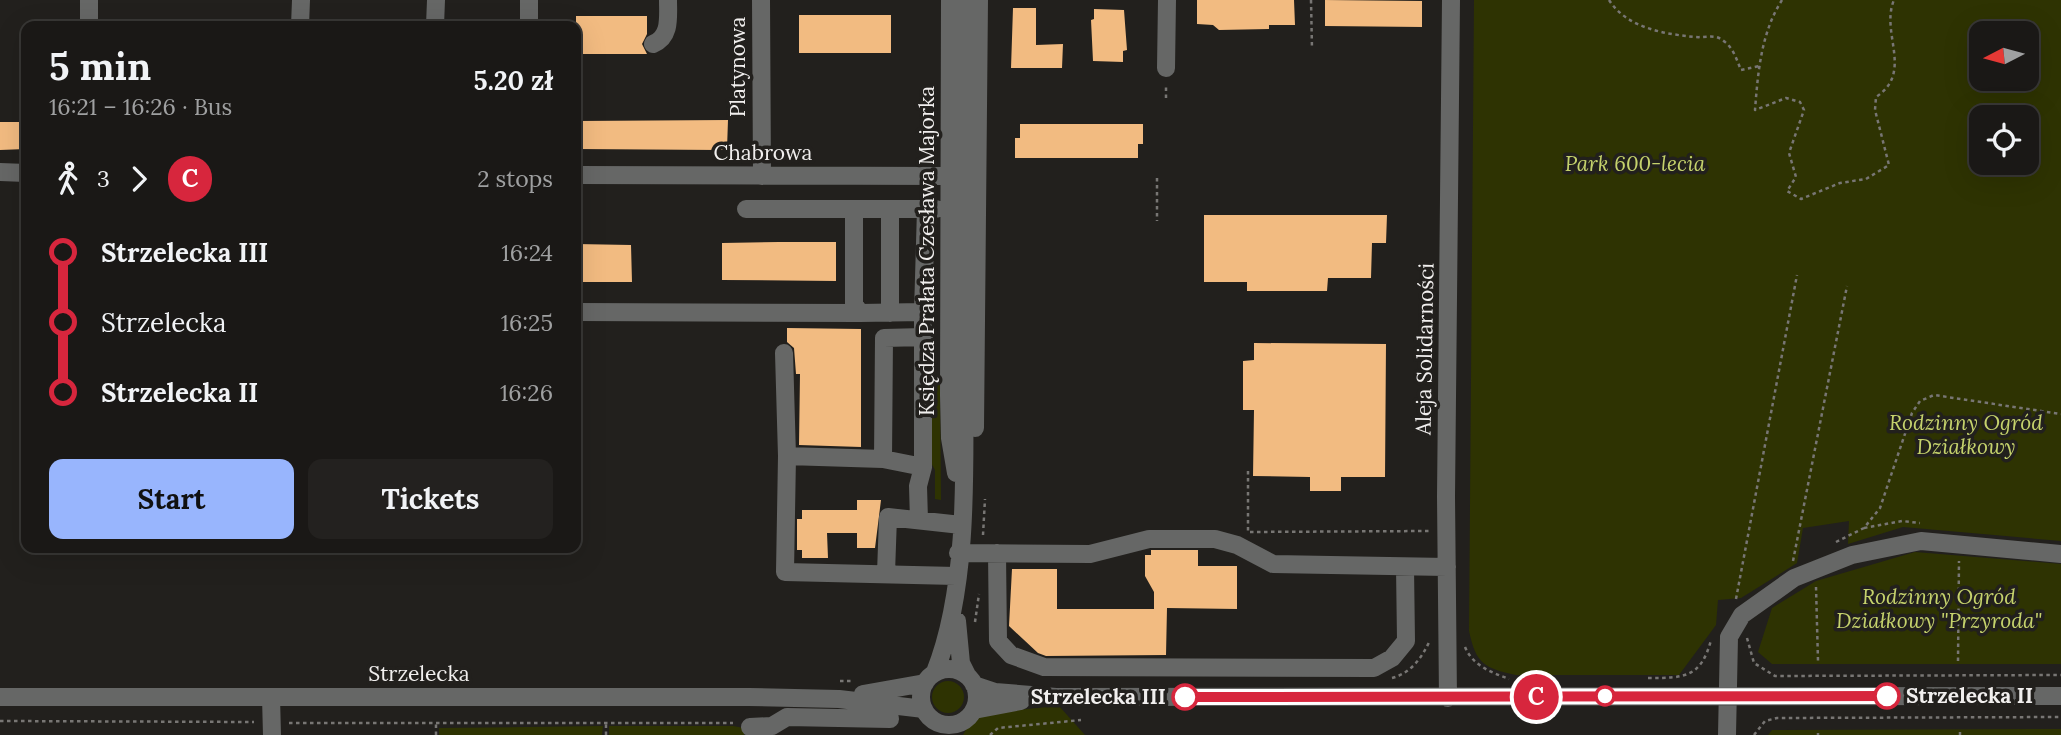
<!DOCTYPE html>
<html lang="en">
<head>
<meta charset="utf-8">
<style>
	body { margin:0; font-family:Lora,serif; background:#23211f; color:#f1f3f6; height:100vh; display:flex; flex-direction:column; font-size:26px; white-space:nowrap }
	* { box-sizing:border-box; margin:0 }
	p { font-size:23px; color:#9fa0a1 }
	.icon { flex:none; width:38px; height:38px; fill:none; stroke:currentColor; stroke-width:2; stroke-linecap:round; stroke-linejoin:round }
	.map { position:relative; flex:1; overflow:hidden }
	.panel { position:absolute; left:21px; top:21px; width:560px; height:532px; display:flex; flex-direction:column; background:#1a1816; border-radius:14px; box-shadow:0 7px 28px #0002,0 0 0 2px #383735 }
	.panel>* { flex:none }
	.badge { padding:0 14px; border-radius:23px; font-size:24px; line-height:46px }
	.needle { width:46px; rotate:264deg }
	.tools { position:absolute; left:1969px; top:21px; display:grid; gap:14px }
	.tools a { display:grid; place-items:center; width:70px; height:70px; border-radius:14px; background:#1a1816; box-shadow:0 7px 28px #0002,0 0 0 2px #383735; font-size:35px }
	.map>.badge { position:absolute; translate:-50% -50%; box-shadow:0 0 0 4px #fff }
	.legs { display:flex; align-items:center; gap:10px; height:77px; padding:0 28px; font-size:23px }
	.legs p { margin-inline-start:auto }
	.headline { display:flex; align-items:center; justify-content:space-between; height:119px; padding:0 28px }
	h1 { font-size:38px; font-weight:700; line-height:52px }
	.action { display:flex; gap:14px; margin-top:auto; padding:14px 28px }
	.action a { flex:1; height:80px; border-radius:14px; background:#98b5fd; color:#111; font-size:28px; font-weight:700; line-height:80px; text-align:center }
	.action a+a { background:#23211f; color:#f1f3f6 }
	ul { padding:0 28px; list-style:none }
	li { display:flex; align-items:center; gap:24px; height:70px; font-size:26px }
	li i { display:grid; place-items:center; width:10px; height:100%; margin:0 9px; background:currentColor }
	li i::after { content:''; width:18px; height:18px; margin:-9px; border:5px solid; border-radius:50%; background:#1a1816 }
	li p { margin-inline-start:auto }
	li:first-child i { background:linear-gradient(#0000 50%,currentColor 0) }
	li:last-child i { background:linear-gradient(currentColor 50%,#0000 0) }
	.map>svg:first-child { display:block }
	.green { fill:#2e3302; fill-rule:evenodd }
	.building { fill:#f2bb81 }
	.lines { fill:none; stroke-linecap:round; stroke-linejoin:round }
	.path { stroke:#787674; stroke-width:2.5; stroke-dasharray:3.5 3.5; stroke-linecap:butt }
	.minor { stroke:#666766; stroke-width:18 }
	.line-1-casing { stroke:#fff; stroke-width:16 }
	.line-1 { stroke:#d7263d; stroke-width:10 }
	.stop-1-dot { fill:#fff; stroke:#d7263d; stroke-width:3.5 }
	.labels { text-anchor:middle; stroke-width:7; stroke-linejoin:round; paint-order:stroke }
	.street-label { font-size:21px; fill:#f1efee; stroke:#22201d }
	.park-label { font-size:21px; font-style:italic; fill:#c5d26c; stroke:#22201d }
	.stop-label { font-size:21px; font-weight:bold; fill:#f1efee; stroke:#22201d; text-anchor:start }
</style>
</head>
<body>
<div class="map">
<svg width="2061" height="735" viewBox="0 0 2061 735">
	<rect width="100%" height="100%" fill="#22201d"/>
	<!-- green -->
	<path class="green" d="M1474,0H2061V541L1903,527L1848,544L1849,521L1803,528L1797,563L1741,598L1718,600L1716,625L1679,675H1516C1484,668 1476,664 1469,631ZM1981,33H2026V79H1981ZM1981,117H2026V163H1981Z
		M935,378L940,382L941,500L935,499V470L926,454L928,383Z
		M1915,552L2061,564V664H1772L1758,652L1772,608L1816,581Z
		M932 697a16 16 0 1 1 32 0a16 16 0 1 1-32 0Z
		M1059,706L1085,735H963L969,724L983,713Z
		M603,726L602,735H439V728Z
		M609,726H733L744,728V735H609Z
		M2061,729V735H1768L1772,730Z"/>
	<!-- building -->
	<path class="building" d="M1197,0H1294L1295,25H1269V29L1219,30L1213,25L1197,24Z
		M1325,0L1422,1V27L1325,26Z
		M1013,8H1036V45L1063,44L1062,68H1011Z
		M1094,9L1124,10L1127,50L1123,51V62L1093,61L1091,20L1094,19Z
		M799,15H891V53H799Z
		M576,16H647V34L642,44L647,54H576Z
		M728,120L727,149L720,150L576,149V121Z
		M0,122H26V149L0,150Z
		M1020,124H1143V144H1138V158H1015V138H1020Z
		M1204,215H1387L1386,243H1372L1371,278H1328L1327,291H1247V282H1204Z
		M779,242H836V281L722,280V243Z
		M576,244L631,245L632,282H576Z
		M787,328L861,329V447L799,445L800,374H796L794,348L787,342Z
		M1254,343L1386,344L1385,477H1341V491H1310V477L1253,476L1254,410H1243V361L1254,360Z
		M857,500H881L875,548H857V533H827L828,558H802V550H797V519H802V510H857Z
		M1151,550H1198V566H1237V609L1167,608L1166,655L1046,656L1038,653L1009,626L1012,569H1057V609H1154V592L1145,576V555H1151Z"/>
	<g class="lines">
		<!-- path -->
		<path class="path" d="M1311,0L1312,49
			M1609,0C1627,28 1664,34 1695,37C1707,38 1715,33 1725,42C1734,49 1737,61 1741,70L1759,66
			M1782,0C1761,33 1758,72 1755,110L1786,98L1800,102L1804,110L1789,153L1796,177L1787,191L1801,199L1840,183L1866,179L1889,165L1875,110L1876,97C1914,72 1880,33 1894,0
			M1166,98V85
			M1157,178V221
			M1248,471V532L1429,531
			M1864,528L1902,521L1920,523
			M983,535L985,499
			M1836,542L1864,528L1880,508L1912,413L1920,401L1934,395L2061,414
			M1793,561L1847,286
			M1816,587L1818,661
			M1736,599L1797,275
			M975,622L979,594
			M1747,638L1754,663L1775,676L2061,675
			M1465,647C1473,666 1491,672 1509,679
			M1958,661L1959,561
			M1392,678C1411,673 1422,658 1430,640
			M1648,678C1684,678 1701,678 1711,640
			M840,681H854
			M0,721L254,722
			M289,723H733
			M436,735V721
			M606,735V724
			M990,735L998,728L1081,720
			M1754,735L1765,721L1777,718L2061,717
			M1818,735V733
			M1960,735V732"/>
		<!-- minor -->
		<path class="minor" d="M529,0V26
			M761,0L762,176
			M950,0L949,395L950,438L956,473
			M89,26V0
			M300,26L301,0
			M435,26L436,0
			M653,44C671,37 668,17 668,0
			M1166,68L1167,0
			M0,172L26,173
			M576,175L950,176
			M746,209H936
			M854,209V304L860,313L923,312L926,209
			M576,312L860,313
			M890,313V209
			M784,353L787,456
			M975,428L979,0
			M883,459L884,338L924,337
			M923,467L883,459L787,456L785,572L956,576
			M919,520L918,486L923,467V312
			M958,553L1090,554L1149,539H1215L1237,545L1273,564L1447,567
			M997,553L998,641L1011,655L1044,667L1374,668L1392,658L1406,641L1405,567
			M886,573L888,517L961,525
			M957,621L961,663L967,675
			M921 697a28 28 0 1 1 56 0a28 28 0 1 1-56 0Z
			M935,672C971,582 964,453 964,356C964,238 964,119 965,0
			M974,685L995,692L1056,697L2061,696
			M863,694L925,683
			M0,697H749L839,699L924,709
			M271,697L272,735
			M1448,698L1446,497L1451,0
			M974,710L1021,701
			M750,727L772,726L787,717L890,719
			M1727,735L1729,637L1742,615L1794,578L1852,555L1921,541L2061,554"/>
	</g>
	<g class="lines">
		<defs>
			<path id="line-1" d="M1185,697L1887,696"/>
		</defs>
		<!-- line-1 casing -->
		<use href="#line-1" class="line-1-casing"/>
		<!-- line-1 -->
		<use href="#line-1" class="line-1"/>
	</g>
	<!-- markers -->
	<g class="stop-1-dot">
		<circle cx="1605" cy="696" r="9"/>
		<circle cx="1887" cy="696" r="12"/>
		<circle cx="1185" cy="697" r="12"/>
	</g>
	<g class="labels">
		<!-- street labels -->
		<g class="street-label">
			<text transform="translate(738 67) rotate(-90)" y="7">Platynowa</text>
			<text x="763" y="160">Chabrowa</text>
			<text transform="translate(927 251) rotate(-90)" y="7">Księdza Prałata Czesława Majorka</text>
			<text transform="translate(1425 349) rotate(-89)" y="7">Aleja Solidarności</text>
			<text x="419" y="681">Strzelecka</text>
		</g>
		<!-- park labels -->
		<g class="park-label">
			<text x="1635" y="171">Park 600-lecia</text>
			<text x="1966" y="430">Rodzinny Ogród<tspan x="1966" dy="24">Działkowy</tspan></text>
			<text x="1939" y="604">Rodzinny Ogród<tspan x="1939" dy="24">Działkowy "Przyroda"</tspan></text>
		</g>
		<!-- stop labels -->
		<g class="stop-label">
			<text x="1906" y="703">Strzelecka II</text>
			<text x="1166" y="704" text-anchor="end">Strzelecka III</text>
		</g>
	</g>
</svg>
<div class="tools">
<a><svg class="needle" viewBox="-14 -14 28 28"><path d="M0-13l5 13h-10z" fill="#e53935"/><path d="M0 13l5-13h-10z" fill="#9fa0a1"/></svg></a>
<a><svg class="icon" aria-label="locate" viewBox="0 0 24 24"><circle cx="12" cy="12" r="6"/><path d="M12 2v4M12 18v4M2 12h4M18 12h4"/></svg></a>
</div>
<b class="badge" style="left:1536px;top:697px;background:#d7263d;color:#fff">C</b>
<section class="panel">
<div class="headline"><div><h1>5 min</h1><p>16:21 – 16:26 · Bus</p></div><b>5.20 zł</b></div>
<div class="legs"><svg class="icon" aria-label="walk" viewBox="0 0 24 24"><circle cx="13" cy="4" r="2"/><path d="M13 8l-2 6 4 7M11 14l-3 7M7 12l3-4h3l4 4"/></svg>3<svg class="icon" aria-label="forward" viewBox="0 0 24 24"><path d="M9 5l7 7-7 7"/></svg><b class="badge" style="background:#d7263d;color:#fff">C</b><p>2 stops</p></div>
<ul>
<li><i style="color:#d7263d"></i><b>Strzelecka III</b><p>16:24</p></li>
<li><i style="color:#d7263d"></i><span>Strzelecka</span><p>16:25</p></li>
<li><i style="color:#d7263d"></i><b>Strzelecka II</b><p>16:26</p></li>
</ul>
<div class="action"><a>Start</a><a>Tickets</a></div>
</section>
</div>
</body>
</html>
